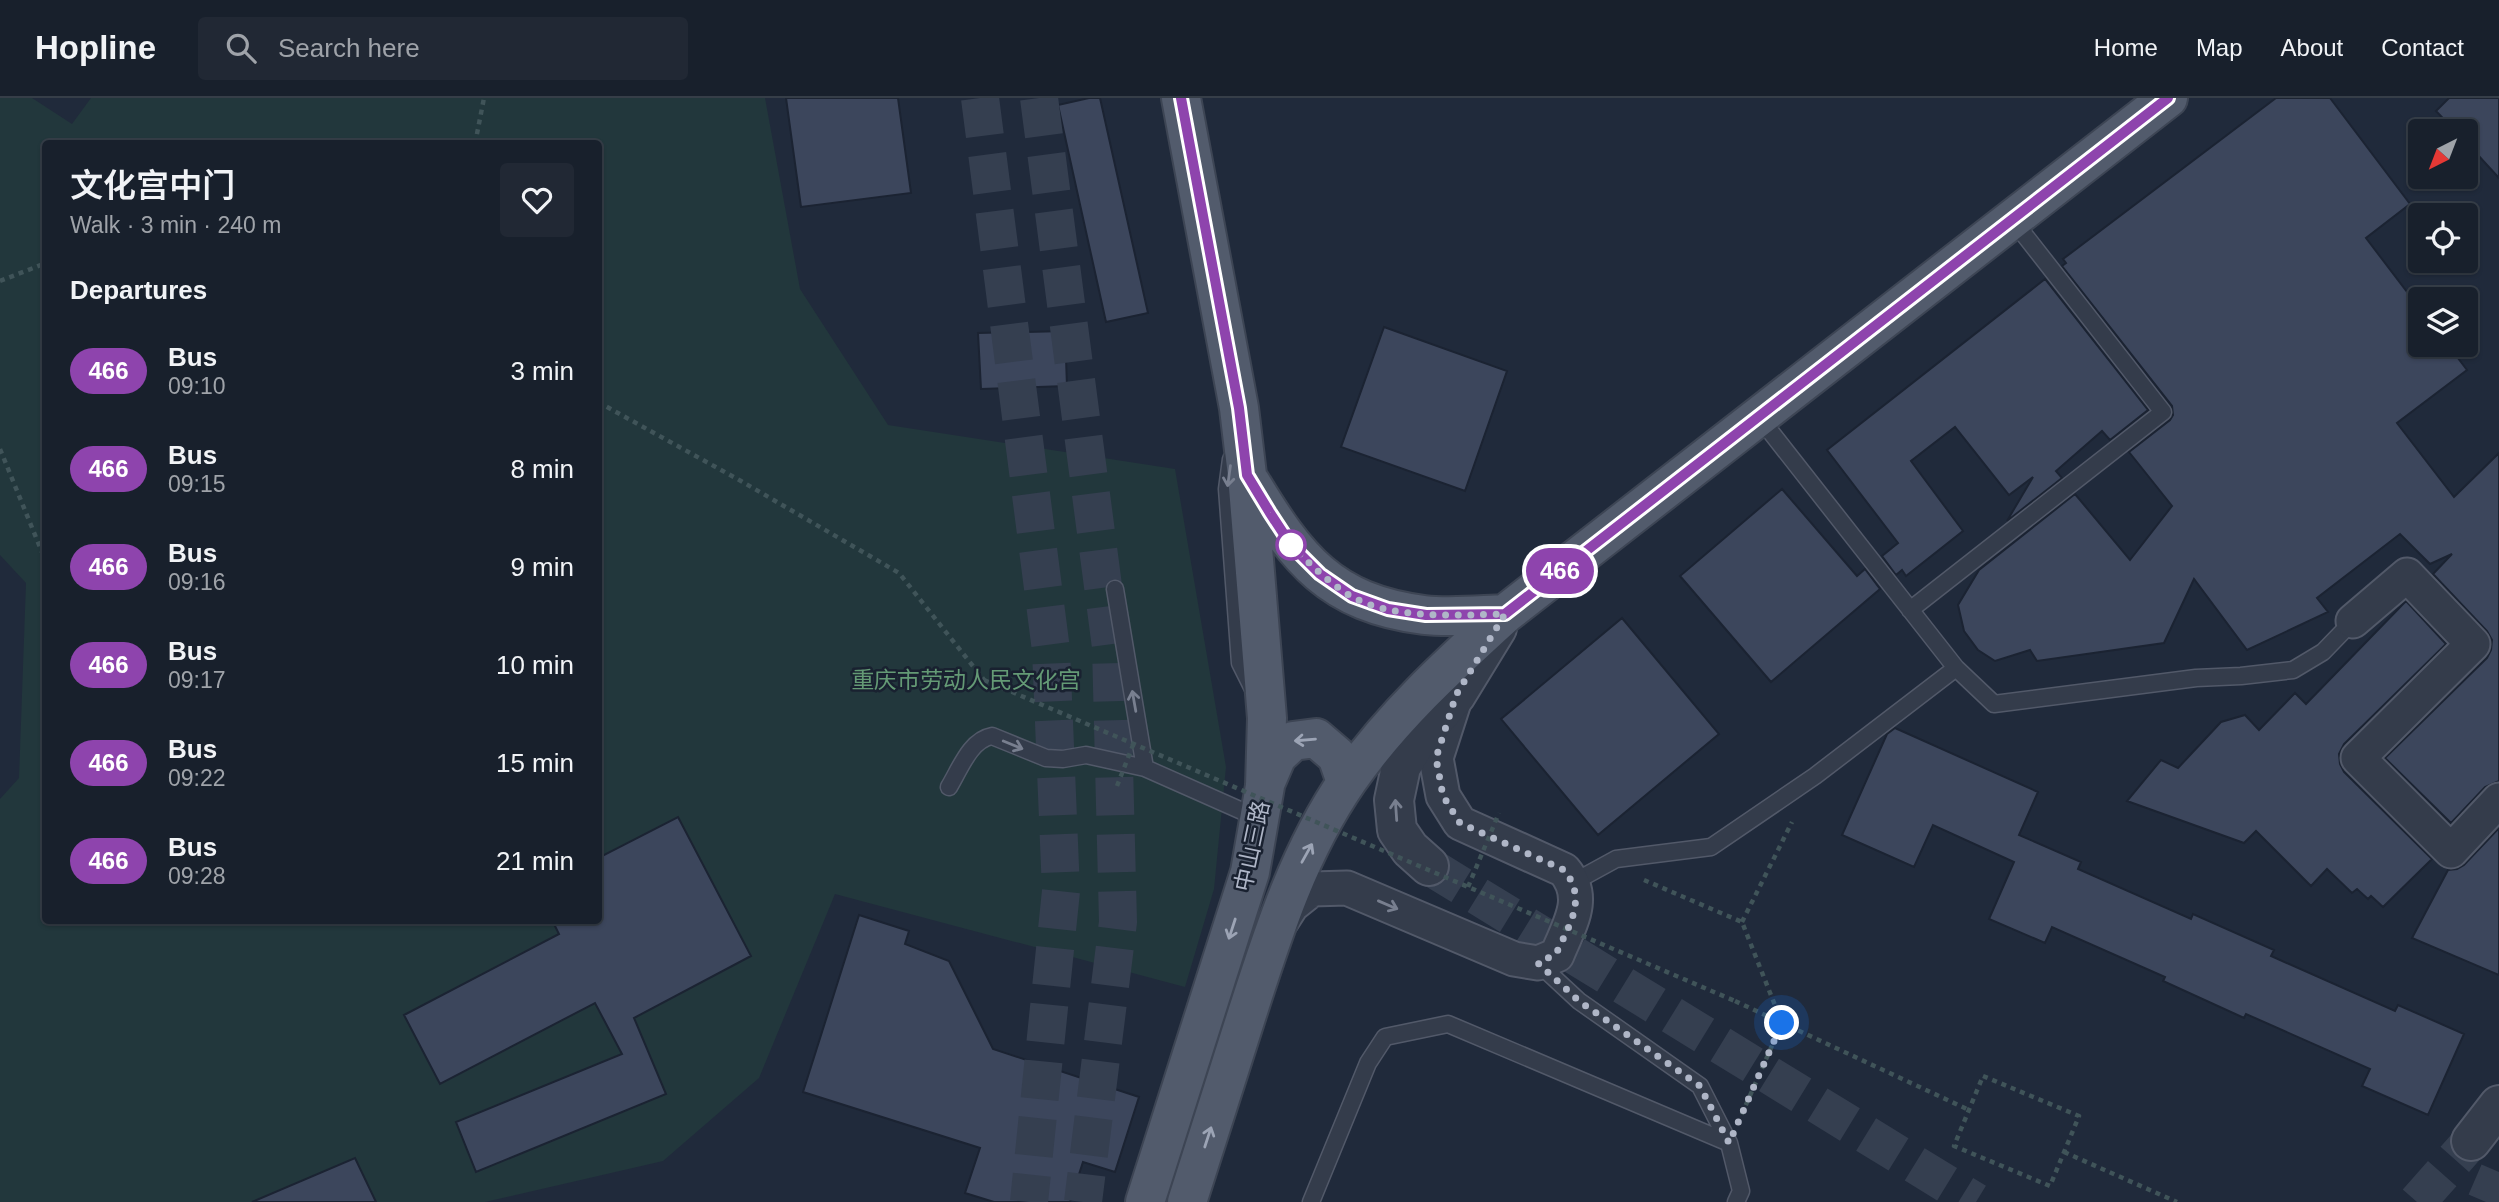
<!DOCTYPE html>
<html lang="en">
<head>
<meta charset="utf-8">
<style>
	body { margin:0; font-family:Helvetica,"Noto Sans SC",sans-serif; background:#212834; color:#f1f3f6; height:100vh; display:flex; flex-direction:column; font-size:26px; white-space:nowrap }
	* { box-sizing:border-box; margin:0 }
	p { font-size:23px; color:#9fa3a9 }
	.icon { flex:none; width:38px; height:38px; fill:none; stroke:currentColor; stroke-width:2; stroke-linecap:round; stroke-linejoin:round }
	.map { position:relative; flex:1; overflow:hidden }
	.details { position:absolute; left:42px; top:42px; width:560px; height:784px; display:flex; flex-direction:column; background:#18202c; border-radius:7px; box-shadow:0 2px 5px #0004,0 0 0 2px #363e48 }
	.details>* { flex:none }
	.badge { padding:0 14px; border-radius:23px; font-size:24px; line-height:46px }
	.needle { width:46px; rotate:222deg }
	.controls { position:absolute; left:2408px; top:21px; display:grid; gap:14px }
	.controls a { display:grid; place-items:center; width:70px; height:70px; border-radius:7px; background:#18202c; box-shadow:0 2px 5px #0004,0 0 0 2px #363e48; font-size:35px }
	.you { position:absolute; width:35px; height:35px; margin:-18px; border:5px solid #fff; border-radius:50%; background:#1a73e8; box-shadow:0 0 0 10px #1a73e833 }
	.map>.badge { position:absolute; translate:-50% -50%; box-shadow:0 0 0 4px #fff }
	h2 { padding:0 28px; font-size:26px; line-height:63px }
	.round { display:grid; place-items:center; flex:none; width:74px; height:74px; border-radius:7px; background:#212834 }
	.headline { display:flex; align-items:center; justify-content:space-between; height:119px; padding:0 28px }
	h1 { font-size:33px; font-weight:600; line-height:52px }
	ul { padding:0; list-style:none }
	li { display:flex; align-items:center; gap:21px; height:98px; padding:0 28px }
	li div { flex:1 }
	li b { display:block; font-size:26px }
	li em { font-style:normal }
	li .badge { min-width:77px; font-weight:700; text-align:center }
	header { display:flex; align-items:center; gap:42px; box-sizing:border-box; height:98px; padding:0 35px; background:#18202c; border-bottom:2px solid #363e48 }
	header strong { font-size:33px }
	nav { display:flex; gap:38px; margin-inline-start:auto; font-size:24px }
	.search { width:490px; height:63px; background:#212834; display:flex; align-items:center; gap:18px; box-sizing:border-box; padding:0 24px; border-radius:7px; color:#9fa3a9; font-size:26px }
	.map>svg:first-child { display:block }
	.green { fill:#22373c; fill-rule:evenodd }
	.building { fill:#3c465c; stroke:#1b2332; stroke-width:2 }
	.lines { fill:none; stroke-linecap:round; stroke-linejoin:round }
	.tertiary-tunnel { stroke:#353f50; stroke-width:38; stroke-dasharray:38 19; stroke-linecap:butt }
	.secondary-tunnel { stroke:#353f50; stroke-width:38; stroke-dasharray:38 19; stroke-linecap:butt }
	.service-casing { stroke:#525969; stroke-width:19 }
	.minor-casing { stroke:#525969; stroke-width:37 }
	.tertiary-casing { stroke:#525969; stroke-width:42 }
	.primary-casing { stroke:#3d4554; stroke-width:42 }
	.path { stroke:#405459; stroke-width:4.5; stroke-dasharray:5 5; stroke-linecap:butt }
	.service { stroke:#343c4b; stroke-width:16 }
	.minor { stroke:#343c4b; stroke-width:33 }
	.tertiary { stroke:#343c4b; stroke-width:38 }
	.primary { stroke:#525b6c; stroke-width:38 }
	.path-bridge { stroke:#405459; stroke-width:4.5; stroke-dasharray:5 5; stroke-linecap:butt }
	.oneway { stroke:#787f8f }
	.oneway2 { stroke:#9ca4b5 }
	.line-casing { stroke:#fff; stroke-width:16 }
	.line { stroke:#8e44ad; stroke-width:10 }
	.walk { stroke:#afb6c7; stroke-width:7; stroke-dasharray:0 12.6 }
	.stop-dot { fill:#fff; stroke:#8e44ad; stroke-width:3.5 }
	.labels { text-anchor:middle; stroke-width:5; stroke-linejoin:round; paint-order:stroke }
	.park-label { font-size:23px; fill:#649a75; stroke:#192130 }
	.street-label { font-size:23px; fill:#afb6c7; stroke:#192130 }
</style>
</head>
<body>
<header>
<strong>Hopline</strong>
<div class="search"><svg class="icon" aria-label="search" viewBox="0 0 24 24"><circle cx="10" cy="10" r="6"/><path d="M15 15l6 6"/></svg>Search here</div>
<nav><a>Home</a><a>Map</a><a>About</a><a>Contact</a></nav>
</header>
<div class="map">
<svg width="2499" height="1104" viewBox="0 0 2499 1104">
	<rect width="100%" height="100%" fill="#202a3b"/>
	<!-- green -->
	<path class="green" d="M0,0H32L72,26L91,0H765L800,191L888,327L1175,371L1226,669L1214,791L1185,889L835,796L759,980L663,1063L485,1104H0V701L19,680L26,485L0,457ZM46,46H598V822H46Z"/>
	<!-- building -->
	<path class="building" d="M786,0H898L911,95L801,109Z
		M1089,0H1100L1148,215L1106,224L1058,7Z
		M2276,0H2330L2410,106L2366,140L2420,211V247H2448L2467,272L2397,325L2454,399L2499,355V683L2485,689L2451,725L2385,660L2487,560L2491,552L2492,542L2487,533L2433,476L2452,456L2430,466L2400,436L2317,500L2328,514L2247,552L2194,481L2164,545L2037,563L2030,552L1995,563L1978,552L1964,533L1958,507L1979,472L2075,396L2130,462L2172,408L2129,354L2170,322L2173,317L2172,308L2062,168L2066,165L2063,161Z
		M2449,0H2499V80L2466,44V33H2455L2436,13Z
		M2045,181L2148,312L2110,342L2102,333L2056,373L2062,380L2007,423L2033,379L2009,397L1955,329L1911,363L1963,433L1906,478L1902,472L1896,477L1882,458L1898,445L1827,352Z
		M1384,229L1507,273L1465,393L1341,349Z
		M1065,233L1067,288L981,291L978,235Z
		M1782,391L1857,478L1865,471L1880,491L1771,584L1680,478Z
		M2406,503L2446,546L2344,646L2339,656L2340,666L2344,674L2432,761L2383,809L2371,798L2368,801L2357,791L2352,795L2327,771L2311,788L2256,733L2244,745L2127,703L2161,662L2178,670L2221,624L2245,617L2259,632L2295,595L2306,606Z
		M1622,520L1719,636L1598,737L1501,621Z
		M1895,630L2038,694L2019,737L2081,764L2078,771L2191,821L2193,816L2274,852L2271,858L2395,913L2398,907L2464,936L2428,1017L2362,988L2370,971L2246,916L2244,920L2163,883L2165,879L2052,829L2045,845L1989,821L2014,764L1933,727L1914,769L1842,737L1887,636Z
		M678,719L751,858L634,920L666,996L476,1074L456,1024L622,956L595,905L440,986L404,917L559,836L552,822H598V760Z
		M2499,730V877L2412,840L2448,772L2457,771L2464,767Z
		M859,817L909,833L905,846L949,863L993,951L1139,999L1115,1074L1083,1064L1070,1104H994L965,1095L980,1050L803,994Z
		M355,1060L376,1104H252Z"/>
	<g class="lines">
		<!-- tertiary-tunnel -->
		<path class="tertiary-tunnel" d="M1429,768L1976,1104
			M2417,1104L2471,1043
			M2486,1104L2499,1074"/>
		<!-- secondary-tunnel -->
		<path class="secondary-tunnel" d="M980,0L1051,552L1061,793L1029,1104
			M1039,0L1111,549L1118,824L1083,1104"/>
		<defs>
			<path id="service" d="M1759,319L1956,570
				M1231,361L1227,391L1240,565L1253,591
				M1115,491L1145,670
				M1910,512L2163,314L2012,121
				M949,689C960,671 970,642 992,638L1046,660L1063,661L1086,657L1145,670L1260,721
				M1574,784L1616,761L1711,749L1815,678L1956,570L1994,606L2196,580L2241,578L2293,572L2323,554L2353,523
				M1538,865L1579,903L1700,988L1729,1045L1741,1093L1736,1104
				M1311,1104L1368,965L1385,939L1448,926L1729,1045"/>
			<path id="minor" d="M2353,523L2407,477L2473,546L2358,660L2451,753L2499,702
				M1281,824L1292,807L1312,791L1347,790L1514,861L1538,865L1557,857C1569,827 1588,800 1564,772L1460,725L1443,698L1436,660L1455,601"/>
			<path id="tertiary" d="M1429,768L1410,751L1397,732L1394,702L1401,669L1418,641L1456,597L1497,530
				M2471,1043L2499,1007"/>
			<path id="primary" d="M1251,385C1297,461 1330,505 1424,517C1450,520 1478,517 1505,516
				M1265,686L1277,658L1293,643L1316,640L1337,658L1346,684
				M1145,1104L1250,774L1265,688L1267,620L1247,377L1239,310L1181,0
				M1187,1104C1207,1041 1227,979 1247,916C1273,835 1299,753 1348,682C1392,619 1448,568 1505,516L2168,0"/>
		</defs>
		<!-- service casing -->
		<use href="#service" class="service-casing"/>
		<!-- minor casing -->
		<use href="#minor" class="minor-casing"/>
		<!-- tertiary casing -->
		<use href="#tertiary" class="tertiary-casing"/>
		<!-- primary casing -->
		<use href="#primary" class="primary-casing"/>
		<!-- path -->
		<path class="path" d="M475,46L484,0
			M0,183L46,165
			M598,304L741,383L899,475L984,582
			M0,351L46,464
			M1644,782L1742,824L1782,925L1741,1018
			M1742,824L1792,724
			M1735,903L1969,1012
			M1983,978L2079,1018L2050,1088L1954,1048Z
			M2064,1054L2177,1104"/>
		<!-- service -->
		<use href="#service" class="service"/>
		<!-- minor -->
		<use href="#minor" class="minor"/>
		<!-- tertiary -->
		<use href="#tertiary" class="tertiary"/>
		<!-- primary -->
		<use href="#primary" class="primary"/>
		<!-- path-bridge -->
		<path class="path-bridge" d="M984,582L1735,903
			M1117,688L1133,647
			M1468,789L1499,715"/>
	</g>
	<!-- one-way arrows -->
	<defs><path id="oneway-shaft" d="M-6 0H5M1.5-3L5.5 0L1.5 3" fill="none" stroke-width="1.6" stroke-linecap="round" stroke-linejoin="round" transform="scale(1.75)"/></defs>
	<g class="oneway">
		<use href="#oneway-shaft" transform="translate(1229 378) rotate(98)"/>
		<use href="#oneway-shaft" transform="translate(1134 603) rotate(-100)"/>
		<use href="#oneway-shaft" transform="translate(1013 647) rotate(22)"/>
		<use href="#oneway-shaft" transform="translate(1396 712) rotate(-94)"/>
		<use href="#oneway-shaft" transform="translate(1388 807) rotate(23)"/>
	</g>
	<g class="oneway2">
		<use href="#oneway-shaft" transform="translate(1305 642) rotate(175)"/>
		<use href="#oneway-shaft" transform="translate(1307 755) rotate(-61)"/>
		<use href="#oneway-shaft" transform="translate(1232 831) rotate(108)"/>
		<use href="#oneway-shaft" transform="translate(1208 1039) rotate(-72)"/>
	</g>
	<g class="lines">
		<defs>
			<path id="line" d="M1181,0L1239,310L1247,377L1270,415L1291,447L1320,476L1352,498L1388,511L1426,517L1505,516L2168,0"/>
		</defs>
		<!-- line casing -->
		<use href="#line" class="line-casing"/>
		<!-- line -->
		<use href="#line" class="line"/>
		<!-- walk -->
		<path class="walk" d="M1291,447C1309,465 1327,483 1349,497C1390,522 1458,517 1505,516L1456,597L1436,660L1443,698L1460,725L1564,772C1588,801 1569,827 1556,856L1538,865L1579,903L1700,988L1729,1045L1782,925"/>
	</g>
	<!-- markers -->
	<circle class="stop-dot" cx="1291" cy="447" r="14"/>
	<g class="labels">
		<!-- park labels -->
		<g class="park-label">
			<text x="966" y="590">重庆市劳动人民文化宫</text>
		</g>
		<!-- street labels -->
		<g class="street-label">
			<text transform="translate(1252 748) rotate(-78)" y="8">中山三路</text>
		</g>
	</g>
</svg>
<div class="controls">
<a><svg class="needle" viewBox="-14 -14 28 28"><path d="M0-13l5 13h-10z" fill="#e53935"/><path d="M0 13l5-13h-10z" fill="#9fa3a9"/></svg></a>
<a><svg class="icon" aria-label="locate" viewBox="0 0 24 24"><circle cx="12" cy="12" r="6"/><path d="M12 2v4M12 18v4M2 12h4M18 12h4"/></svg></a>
<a><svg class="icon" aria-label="layers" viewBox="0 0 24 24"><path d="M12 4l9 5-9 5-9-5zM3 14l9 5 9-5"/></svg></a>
</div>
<div class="you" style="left:1782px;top:925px"></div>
<b class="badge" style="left:1560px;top:473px;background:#8e44ad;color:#fff">466</b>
<section class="details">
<div class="headline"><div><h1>文化宫中门</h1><p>Walk · 3 min · 240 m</p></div><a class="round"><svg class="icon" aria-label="heart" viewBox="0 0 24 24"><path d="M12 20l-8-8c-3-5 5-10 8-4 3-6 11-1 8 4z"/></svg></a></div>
<h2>Departures</h2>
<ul>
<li><span class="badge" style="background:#8e44ad;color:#fff">466</span><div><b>Bus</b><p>09:10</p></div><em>3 min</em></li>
<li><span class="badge" style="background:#8e44ad;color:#fff">466</span><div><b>Bus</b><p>09:15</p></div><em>8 min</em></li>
<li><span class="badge" style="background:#8e44ad;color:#fff">466</span><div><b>Bus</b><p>09:16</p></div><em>9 min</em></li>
<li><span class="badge" style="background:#8e44ad;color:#fff">466</span><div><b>Bus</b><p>09:17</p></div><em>10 min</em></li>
<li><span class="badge" style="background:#8e44ad;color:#fff">466</span><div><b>Bus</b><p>09:22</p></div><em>15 min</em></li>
<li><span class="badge" style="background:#8e44ad;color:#fff">466</span><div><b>Bus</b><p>09:28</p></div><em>21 min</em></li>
</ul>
</section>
</div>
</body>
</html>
